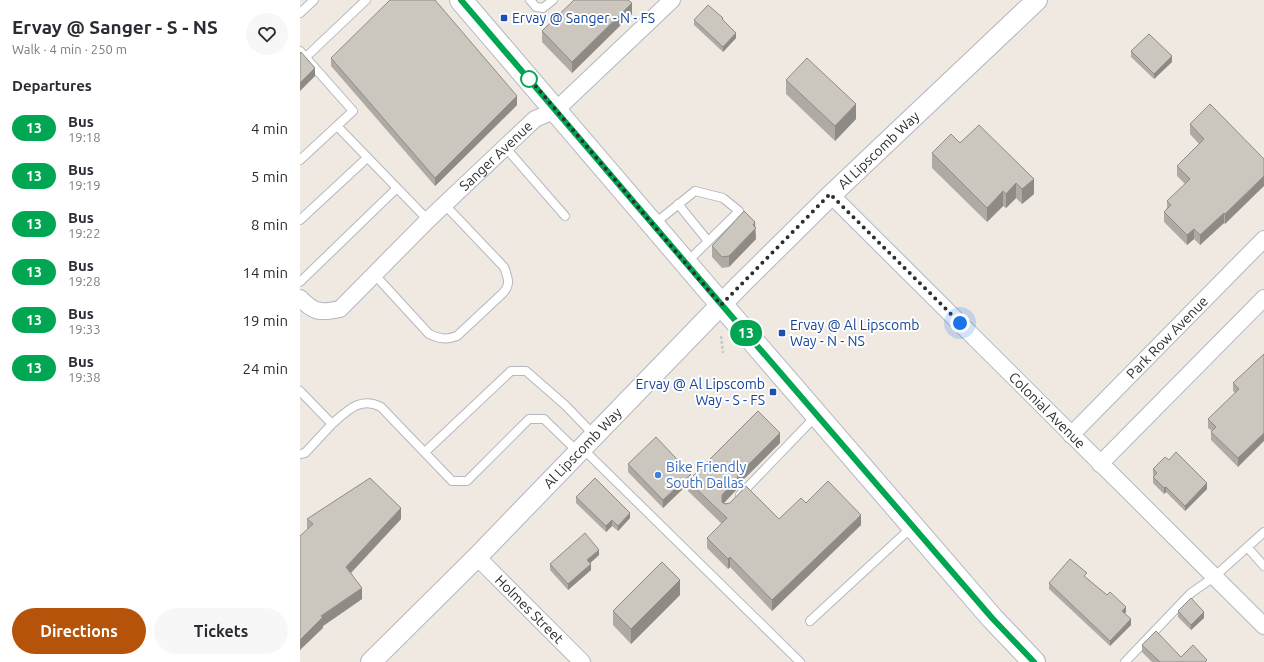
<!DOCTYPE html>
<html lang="en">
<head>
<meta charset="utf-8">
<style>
	body { margin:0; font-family:Ubuntu,sans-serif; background:#f7f7f7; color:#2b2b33; height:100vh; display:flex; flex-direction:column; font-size:15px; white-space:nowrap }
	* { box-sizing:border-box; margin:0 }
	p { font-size:13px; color:#7c7c81 }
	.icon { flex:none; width:22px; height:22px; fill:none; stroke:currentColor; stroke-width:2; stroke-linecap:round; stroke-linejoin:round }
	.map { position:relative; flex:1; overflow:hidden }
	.sheet { display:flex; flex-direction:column; background:#fff; width:300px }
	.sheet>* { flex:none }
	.badge { padding:0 8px; border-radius:13px; font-size:14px; line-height:26px }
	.you { position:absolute; width:20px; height:20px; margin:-10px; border:3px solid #fff; border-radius:50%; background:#1a73e8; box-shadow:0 0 0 6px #1a73e833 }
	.map>.badge { position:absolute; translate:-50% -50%; box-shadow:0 0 0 2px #fff }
	h2 { padding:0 12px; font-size:15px; line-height:36px }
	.round { display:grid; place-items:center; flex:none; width:42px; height:42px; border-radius:21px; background:#f7f7f7 }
	.summary { display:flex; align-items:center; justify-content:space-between; height:68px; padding:0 12px }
	h1 { font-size:19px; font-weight:700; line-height:30px }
	.primary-button { display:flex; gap:8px; margin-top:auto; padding:8px 12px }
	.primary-button a { flex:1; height:46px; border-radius:24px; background:#b45309; color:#fff; font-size:16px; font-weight:700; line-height:46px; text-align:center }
	.primary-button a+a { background:#f7f7f7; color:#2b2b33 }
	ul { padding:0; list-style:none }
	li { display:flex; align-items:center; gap:12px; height:48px; padding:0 12px }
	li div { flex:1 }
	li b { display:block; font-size:15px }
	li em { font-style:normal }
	li .badge { min-width:44px; font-weight:700; text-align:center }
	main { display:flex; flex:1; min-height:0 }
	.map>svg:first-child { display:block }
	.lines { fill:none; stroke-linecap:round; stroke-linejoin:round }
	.service-casing { stroke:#b4b7c1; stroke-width:10 }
	.minor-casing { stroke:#b4b7c1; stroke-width:18 }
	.tertiary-casing { stroke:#b4b7c1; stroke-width:22 }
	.secondary-casing { stroke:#b4b7c1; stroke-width:24 }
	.path { stroke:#c9c9c9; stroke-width:2.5; stroke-dasharray:3 2; stroke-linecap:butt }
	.service { stroke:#fff; stroke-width:8 }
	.minor { stroke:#fff; stroke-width:16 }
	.tertiary { stroke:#fff; stroke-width:20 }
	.secondary { stroke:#fff; stroke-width:22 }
	.wall { fill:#afaba4 }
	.shaded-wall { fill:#8e8b86 }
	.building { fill:#cbc7bf; stroke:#8e8b86 }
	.line-casing { stroke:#fff; stroke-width:9 }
	.line { stroke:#00a651; stroke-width:6 }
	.walk { stroke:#2e2e2e; stroke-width:4; stroke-dasharray:0 7.2 }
	.transit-dot { fill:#1a4fb4; stroke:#fff; stroke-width:1.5 }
	.stop-dot { fill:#fff; stroke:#00a651; stroke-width:2 }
	.shop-dot { fill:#3f7fe0; stroke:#fff; stroke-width:1.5 }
	.labels { text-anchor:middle; stroke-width:4; stroke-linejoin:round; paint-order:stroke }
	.transit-label { font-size:14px; fill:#164399; stroke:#fff; text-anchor:start }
	.street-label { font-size:14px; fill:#2e2e2e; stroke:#fff }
	.shop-label { font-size:14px; fill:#366cbe; stroke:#fff; text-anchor:start }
</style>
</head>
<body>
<main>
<section class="sheet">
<div class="summary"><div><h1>Ervay @ Sanger - S - NS</h1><p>Walk · 4 min · 250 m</p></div><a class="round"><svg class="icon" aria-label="heart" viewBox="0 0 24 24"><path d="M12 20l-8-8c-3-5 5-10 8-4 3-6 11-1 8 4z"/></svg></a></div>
<h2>Departures</h2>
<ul>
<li><span class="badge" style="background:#00a651;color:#fff">13</span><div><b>Bus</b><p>19:18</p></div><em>4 min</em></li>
<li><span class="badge" style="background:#00a651;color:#fff">13</span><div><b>Bus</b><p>19:19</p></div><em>5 min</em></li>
<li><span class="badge" style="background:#00a651;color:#fff">13</span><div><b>Bus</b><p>19:22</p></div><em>8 min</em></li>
<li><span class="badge" style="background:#00a651;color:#fff">13</span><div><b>Bus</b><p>19:28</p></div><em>14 min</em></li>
<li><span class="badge" style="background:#00a651;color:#fff">13</span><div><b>Bus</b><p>19:33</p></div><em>19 min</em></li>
<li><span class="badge" style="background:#00a651;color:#fff">13</span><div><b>Bus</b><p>19:38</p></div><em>24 min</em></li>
</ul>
<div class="primary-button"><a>Directions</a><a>Tickets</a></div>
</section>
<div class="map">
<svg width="964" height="662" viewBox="0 0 964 662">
	<rect width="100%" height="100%" fill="#efe9e1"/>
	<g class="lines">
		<defs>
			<path id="service" d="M230,0L236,7L243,8L253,0
				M0,13L14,0
				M0,51L53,111L0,160
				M6,57L66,0
				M37,126L128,220
				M205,147L265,216
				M378,204L408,241
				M0,220L67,158
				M354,224L395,191L423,198L439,211L386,263
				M74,274L129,334C140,339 146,340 157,336L203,293C211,284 208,278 204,267L144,204
				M0,282L96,189
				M0,391L32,424C47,411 60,396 81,407L152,481H167L229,419H244L278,452
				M283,449L500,662
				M125,452L211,371H226L265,405L295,436
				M0,454L5,453L32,424
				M440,495L517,415
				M948,548L964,566
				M510,621L612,527
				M825,662L891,593L914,577L964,532"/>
			<g id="minor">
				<path id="s1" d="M531,195L964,626"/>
				<path id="s2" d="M0,298C14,313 21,313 40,309L128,220L235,119L256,110L372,0"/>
				<path id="s3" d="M771,435L964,239"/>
				<path d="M800,464L964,298"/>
				<path id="s4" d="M177,557L282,662"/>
			</g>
			<g id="tertiary">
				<path id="s5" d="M71,662L177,557L439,286L531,195L737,0"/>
			</g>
			<path id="secondary" d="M161,0L408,289L692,618L734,662"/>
		</defs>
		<!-- service casing -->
		<use href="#service" class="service-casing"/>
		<!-- minor casing -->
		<use href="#minor" class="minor-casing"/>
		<!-- tertiary casing -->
		<use href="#tertiary" class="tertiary-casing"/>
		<!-- secondary casing -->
		<use href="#secondary" class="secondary-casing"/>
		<!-- path -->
		<path class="path" d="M421,336L423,353"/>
		<!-- service -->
		<use href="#service" class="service"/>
		<!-- minor -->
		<use href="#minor" class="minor"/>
		<!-- tertiary -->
		<use href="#tertiary" class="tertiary"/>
		<!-- secondary -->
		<use href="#secondary" class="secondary"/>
	</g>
	<!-- wall -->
	<path class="wall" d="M332,14L272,73L242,42V31Z
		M394,20H423L436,38L423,52L394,25Z
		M831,51L872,62L854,79L831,57Z
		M31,58L217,105L135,186L31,66Z
		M486,80L556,119L535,141L486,94Z
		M890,124L964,159L925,224L924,223L900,245L894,239L887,245L864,222V212L867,208V201L885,184L877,176V166L899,144L890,134Z
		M660,143L734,194L722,204L716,198L706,208L703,206L687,222L632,168V153Z
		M455,228L456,239L429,267L422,268L412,257V246Z
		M964,354L938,467L911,440V432L912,431L908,428V419L935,393L933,391V383Z
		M480,443L438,485V488L424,503L479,519L506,503L561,525L472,611L430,567L428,569L407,548V538L422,524L388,491V484L363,508L328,472V464L391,479Z
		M869,460L907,489L885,511L866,492L864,494L853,483V477L854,476L853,475V469Z
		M276,497L330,518L318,531L312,526L306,532L276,503Z
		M7,519H101L51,573L62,599L23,626V628L7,529Z
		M299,555L290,563L291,570L268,590L250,570V564Z
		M787,578L826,612L825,613L831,625L810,646L749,589V583Z
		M380,595L331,644L313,625V611Z
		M878,611L904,618L891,630L878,617Z
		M842,645L881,657L907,662H852L842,652Z"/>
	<!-- shaded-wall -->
	<path class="shaded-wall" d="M332,3V14L272,73V62Z
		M436,33V38L423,52V47Z
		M872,56V62L854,79V74Z
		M15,68V76L0,91V83Z
		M217,96V105L135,186V178Z
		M556,104V119L535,141V126Z
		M964,176V186L925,224V214Z
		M734,179V194L722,204V189Z
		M716,183V198L706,208V194Z
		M703,191V206L687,222V208Z
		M924,213V223L900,245V235Z
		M455,222L456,239L429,267V256Z
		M894,229V239L887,245V235Z
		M480,433V443L438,485V488L422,505V495L437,476Z
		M964,433V441L938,467V458Z
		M391,474V482L388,481V484L363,508V500Z
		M907,483V489L885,511V506Z
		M866,487V492L864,494V488Z
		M101,508V519L46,578V567Z
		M330,513V518L318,531V526Z
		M561,515V525L472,611V600Z
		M312,520V526L306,532V526Z
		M299,550V555L287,566V560Z
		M430,557V567L428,569V559Z
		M291,564V570L268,590V584Z
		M380,580V595L331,644V629Z
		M62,588V599L23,626V628L0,650V640L21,616Z
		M826,607V612L822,616V611Z
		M904,612V618L891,630V625Z
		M831,619V625L810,646V641Z"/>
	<!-- building -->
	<path class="building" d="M90,0H135L217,96L135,178L31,58Z
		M274,0H328L332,3L272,62L242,31Z
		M408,5L423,18L422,19L436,33L423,47L394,20Z
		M849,34L872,56L854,74L831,51Z
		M1,52L15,68L0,83V53Z
		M507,58L556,104L535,126L486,80Z
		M910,104L964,159V176L925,214L924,213L900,235L894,229L887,235L864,212L871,205L867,201L890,179L877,166L904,139L890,124Z
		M679,125L734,179L722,189L716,183L706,194L703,191L687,208L632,153L651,134L660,143Z
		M444,211L455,222L453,225L456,228L429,256L422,257L412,246Z
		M964,354V433L938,458L911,432L916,427L908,419L939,389L933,383Z
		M458,411L480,433L437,476L438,478L422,495V502L425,504L430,503L446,486L479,519L501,498L506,503L528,481L561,515L472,600L430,557L428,559L407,538L427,518L388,481Z
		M356,437L391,474L363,500L328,464Z
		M876,452L907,483L885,506L866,487L864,488L853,477L857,473L853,469L865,457L869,460Z
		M70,478L101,508L46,567L62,588L21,616L23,617L0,640V536L13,524L7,519Z
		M295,478L330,513L318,526L312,520L306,526L276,497Z
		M285,533L299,550L287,560L291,564L268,584L250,564Z
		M770,559L787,573L784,576L807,595L810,592L826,607L822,611L831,619L810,641L749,583Z
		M362,562L380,580L331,629L313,611Z
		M891,598L904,612L891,625L878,611Z
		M856,631L881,657L893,645L907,660L905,662H860L842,645Z"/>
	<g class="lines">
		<defs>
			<path id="line" d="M161,0L415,297L692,618L734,662"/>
		</defs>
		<!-- line casing -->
		<use href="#line" class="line-casing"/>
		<!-- line -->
		<use href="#line" class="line"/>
		<!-- walk -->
		<path class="walk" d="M229,79L228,77L421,305L530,194L660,323"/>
	</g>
	<!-- markers -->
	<g class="transit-dot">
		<rect x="200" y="14" width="8" height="8" rx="2"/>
		<rect x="478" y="329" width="8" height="8" rx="2"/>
		<rect x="469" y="388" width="8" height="8" rx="2"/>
	</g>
	<circle class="stop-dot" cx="229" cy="79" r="8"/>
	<circle class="shop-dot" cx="358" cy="475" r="4"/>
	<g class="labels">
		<!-- transit labels -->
		<g class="transit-label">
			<text x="212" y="23">Ervay @ Sanger - N - FS</text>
			<text x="490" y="330">Ervay @ Al Lipscomb<tspan x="490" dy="16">Way - N - NS</tspan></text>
			<text x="465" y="389" text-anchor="end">Ervay @ Al Lipscomb<tspan x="465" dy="16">Way - S - FS</tspan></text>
		</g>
		<!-- street labels -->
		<g class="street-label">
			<text dy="5" stroke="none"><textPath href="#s5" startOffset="721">Al Lipscomb Way</textPath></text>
			<text dy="5" stroke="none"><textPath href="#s2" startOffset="263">Sanger Avenue</textPath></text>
			<text dy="5" stroke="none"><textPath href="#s3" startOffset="137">Park Row Avenue</textPath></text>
			<text dy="5" stroke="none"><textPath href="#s1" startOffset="305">Colonial Avenue</textPath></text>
			<text dy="5" stroke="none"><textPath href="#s5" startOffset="301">Al Lipscomb Way</textPath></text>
			<text dy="5" stroke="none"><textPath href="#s4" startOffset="74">Holmes Street</textPath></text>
		</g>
		<!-- shop labels -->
		<g class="shop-label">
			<text x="366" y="472">Bike Friendly<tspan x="366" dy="16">South Dallas</tspan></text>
		</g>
	</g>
</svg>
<div class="you" style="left:660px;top:323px"></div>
<b class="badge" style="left:446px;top:333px;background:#00a651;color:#fff">13</b>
</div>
</main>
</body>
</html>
